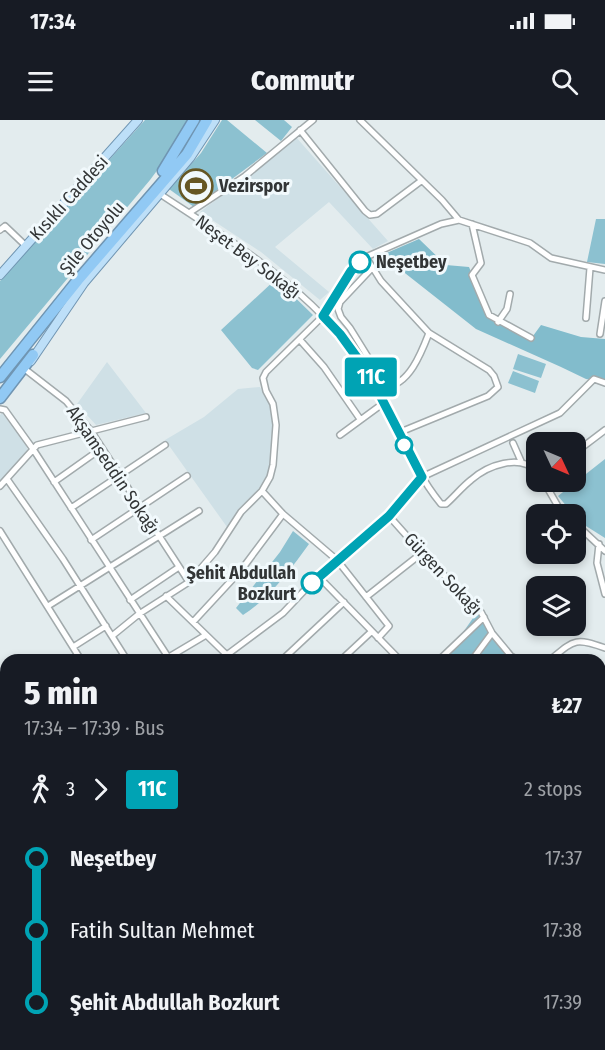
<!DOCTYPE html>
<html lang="en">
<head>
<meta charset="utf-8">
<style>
	body { margin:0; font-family:"Fira Sans Condensed",sans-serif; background:#242831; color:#f1f3f6; height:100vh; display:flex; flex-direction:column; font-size:22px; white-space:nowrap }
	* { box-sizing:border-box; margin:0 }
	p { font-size:20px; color:#9ea1a6 }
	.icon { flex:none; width:33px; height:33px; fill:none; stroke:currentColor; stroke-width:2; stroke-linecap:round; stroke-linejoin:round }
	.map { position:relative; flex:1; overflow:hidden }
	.drawer { position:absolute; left:0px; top:534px; width:606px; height:396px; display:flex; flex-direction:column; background:#171b24; border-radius:18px 18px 0 0; box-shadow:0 3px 9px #0003 }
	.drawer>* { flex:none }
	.badge { padding:0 12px; border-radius:4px; font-size:21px; line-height:39px }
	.needle { width:39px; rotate:134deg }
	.buttons { position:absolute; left:526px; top:312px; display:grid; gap:12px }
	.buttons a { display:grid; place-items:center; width:60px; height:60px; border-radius:12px; background:#171b24; box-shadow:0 3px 9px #0003; font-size:30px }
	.map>.badge { position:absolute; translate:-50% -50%; box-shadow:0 0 0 3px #fff }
	.legs { display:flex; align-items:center; gap:9px; height:66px; padding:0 24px; font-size:20px }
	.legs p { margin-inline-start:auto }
	.head { display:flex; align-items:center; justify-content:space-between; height:102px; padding:0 24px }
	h1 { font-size:33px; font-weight:800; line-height:45px }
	ul { padding:0 24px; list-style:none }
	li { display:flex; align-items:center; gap:21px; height:72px; font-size:22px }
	li i { display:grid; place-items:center; width:9px; height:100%; margin:0 8px; background:currentColor }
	li i::after { content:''; width:15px; height:15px; margin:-8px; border:4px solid; border-radius:50%; background:#171b24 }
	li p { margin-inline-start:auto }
	li:first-child i { background:linear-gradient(#0000 50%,currentColor 0) }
	li:last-child i { background:linear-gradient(currentColor 50%,#0000 0) }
	.status { display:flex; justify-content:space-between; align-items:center; height:42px; padding:0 30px; background:#171b24; direction:ltr }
	.status svg { height:16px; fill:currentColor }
	header { display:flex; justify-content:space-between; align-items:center; height:78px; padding:0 24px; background:#171b24; font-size:27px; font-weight:800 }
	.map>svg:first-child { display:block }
	.built { fill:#cfe0e6 }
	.green { fill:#8cc1d0 }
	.forest { fill:#82bccc }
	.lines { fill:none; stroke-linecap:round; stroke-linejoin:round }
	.street-casing { stroke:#a2aaac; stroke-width:8 }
	.secondary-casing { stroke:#a2aaac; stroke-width:10 }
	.primary-casing { stroke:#7095b2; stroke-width:10 }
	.highway-casing { stroke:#7095b2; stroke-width:13 }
	.street { stroke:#fff; stroke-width:5 }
	.secondary { stroke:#fff; stroke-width:8 }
	.primary { stroke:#bddff8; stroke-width:8 }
	.highway { stroke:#91c9f4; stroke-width:10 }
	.line-1-casing { stroke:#fff; stroke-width:14 }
	.line-1 { stroke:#00a3b4; stroke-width:9 }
	.stop-1-dot { fill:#fff; stroke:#00a3b4; stroke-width:3 }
	.labels { text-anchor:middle; stroke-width:6; stroke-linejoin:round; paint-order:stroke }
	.poi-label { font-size:18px; font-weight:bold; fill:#323536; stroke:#f1f9fc; text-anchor:start }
	.street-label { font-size:18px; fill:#323536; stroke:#f1f9fc }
	.stop-label { font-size:18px; font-weight:bold; fill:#323536; stroke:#f1f9fc; text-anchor:start }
</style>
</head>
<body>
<div class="status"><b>17:34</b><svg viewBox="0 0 49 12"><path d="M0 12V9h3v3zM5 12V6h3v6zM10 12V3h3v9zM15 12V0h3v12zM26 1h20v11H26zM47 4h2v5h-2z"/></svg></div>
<header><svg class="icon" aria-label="menu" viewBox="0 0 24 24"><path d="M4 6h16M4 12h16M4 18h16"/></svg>Commutr<svg class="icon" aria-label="search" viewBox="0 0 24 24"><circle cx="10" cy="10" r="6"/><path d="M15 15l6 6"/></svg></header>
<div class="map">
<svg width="605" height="930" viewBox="0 0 605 930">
	<rect width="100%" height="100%" fill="#e3ecee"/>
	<!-- built -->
	<path class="built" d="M295,16L388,121L373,129L329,82L275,127L329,172L320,180L261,132L200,92L283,29L282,28Z
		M107,242L146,293L96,305L77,284Z
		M260,267L270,286L273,302L271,344L264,364L237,391L227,407L165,320L204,297L238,269Z
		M2,293L26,325L28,332L0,369V295Z"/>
	<!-- green -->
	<path class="green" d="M145,0H189L173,29L150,60L0,239V161Z
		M222,0H227L267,33L194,87L169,69L201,33Z
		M255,0H284L292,7L281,21Z
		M596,99H605V144L587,142Z
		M276,159L313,195L258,250L252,248L221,210Z
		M518,234L546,244L541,258L513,249Z
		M513,251L539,261L535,273L508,263Z
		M605,339V418L578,401L576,394H573L558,376Z
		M293,411L309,424C290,450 270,478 243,495L236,488L280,432Z
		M478,491L511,540H452L447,535Z"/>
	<!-- forest -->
	<path class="forest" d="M419,119L446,145L469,147L490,198L533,216L541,205L581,217L605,219V262L586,259L561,247L476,209L382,135Z"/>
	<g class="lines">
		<defs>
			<path id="street" d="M360,0L442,80L459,100
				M300,10L365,91L370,95L377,94L421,61
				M160,74C237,125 321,175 370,256C396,298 409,345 441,384H446C455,376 462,367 471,360C488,345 519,334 537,351
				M189,93L245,56L313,0
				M472,104L481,143L472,155L489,195L531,218
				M0,110L5,106L26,126
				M366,137L381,161L429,213L489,250L494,256L498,267L488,276L398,313
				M372,148L340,182L338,189L341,197L350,208L386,266C409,266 422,231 429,213
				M586,198L590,148
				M498,202L507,189L510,174
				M600,214L605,181
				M300,220L324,247L360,299
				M26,250L66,281L91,311L189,462
				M0,289L5,290L33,329L170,540
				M340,315L385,282
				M513,323L521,341
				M576,332L605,310
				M7,359L63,439L127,540
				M54,362L102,328
				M544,362L559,388L566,394
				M0,366L37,325L146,297
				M262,371L283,394L337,440L389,506L378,518
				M71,388L165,325
				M389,396L422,433L481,492L492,513L511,536L518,540
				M576,404L605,431
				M0,411L81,540
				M91,420L187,356
				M599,424L597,443L605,474
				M318,456L400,540
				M166,476L232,540
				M366,477L422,433
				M130,480L179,447
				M48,486L199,391
				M193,502L242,449L283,394
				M112,516L139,494L189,462L215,432L241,392L262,371L270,357L273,345L276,305L273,284L266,271L263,258L266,252L323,196L351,151L366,137L441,104L459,100L530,123L551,138L605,150
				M73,527L106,506
				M169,537L206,515
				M220,540L283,493L318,456L389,396L422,357L560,293L594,259L605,263
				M282,540L344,482
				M341,540L371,512
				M439,540L484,497
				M472,540L492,513
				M550,540C574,520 575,517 605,528
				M600,567L605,569
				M600,598L605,592
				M600,617L605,619
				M600,636L605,646
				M600,665L605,662
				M0,710H6
				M0,748L6,747
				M600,772L605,774
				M0,830L5,844
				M600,881L605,880
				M0,906L6,909
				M600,918L605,917
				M39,924L41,930
				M113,924L114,930
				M134,924L135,930
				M195,924L196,930
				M289,924L290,930
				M317,924L318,930
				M343,924L344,930
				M389,924V930
				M420,924V930
				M428,924L436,930
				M490,930L504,924
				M572,930L582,924"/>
			<path id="secondary" d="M0,596L6,597
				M600,724L605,723"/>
			<path id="primary" d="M0,155L138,0
				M31,241L84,163L190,38L215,0"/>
			<path id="highway" d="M163,51L194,0
				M0,257L78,160L187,34L207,0
				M0,278L33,235"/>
		</defs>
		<!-- street casing -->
		<use href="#street" class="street-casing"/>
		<!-- secondary casing -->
		<use href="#secondary" class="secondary-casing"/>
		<!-- primary casing -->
		<use href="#primary" class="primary-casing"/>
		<!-- highway casing -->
		<use href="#highway" class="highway-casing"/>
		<!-- street -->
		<use href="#street" class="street"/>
		<!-- secondary -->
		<use href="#secondary" class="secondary"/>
		<!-- primary -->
		<use href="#primary" class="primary"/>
		<!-- highway -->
		<use href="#highway" class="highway"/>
	</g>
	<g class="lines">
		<defs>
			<path id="line-1" d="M312,463L389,396L422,357L369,254L340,214L323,196L351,151L360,142"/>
		</defs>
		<!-- line-1 casing -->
		<use href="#line-1" class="line-1-casing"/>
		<!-- line-1 -->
		<use href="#line-1" class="line-1"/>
	</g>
	<!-- icons -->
	<defs>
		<symbol id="stadium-ring" viewBox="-11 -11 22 22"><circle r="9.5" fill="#f1f9fc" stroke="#665724" stroke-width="1.5"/><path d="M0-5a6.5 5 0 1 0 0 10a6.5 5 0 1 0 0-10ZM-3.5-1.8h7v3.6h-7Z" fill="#665724"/></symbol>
	</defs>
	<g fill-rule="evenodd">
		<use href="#stadium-ring" x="177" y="47" width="38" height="38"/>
	</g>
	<!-- markers -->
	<g class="stop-1-dot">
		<circle cx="360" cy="142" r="10"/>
		<circle cx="404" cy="325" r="8"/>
		<circle cx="312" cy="463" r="10"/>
	</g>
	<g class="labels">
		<!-- poi labels -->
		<g class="poi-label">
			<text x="219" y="72">Vezirspor</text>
		</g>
		<!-- street labels -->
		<g class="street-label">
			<text transform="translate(69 78) rotate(-48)" y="6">Kısıklı Caddesi</text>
			<text transform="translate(92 118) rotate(-50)" y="6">Şile Otoyolu</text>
			<text transform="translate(248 137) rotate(37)" y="6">Neşet Bey Sokağı</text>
			<text transform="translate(113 350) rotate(56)" y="6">Akşamseddin Sokağı</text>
			<text transform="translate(443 454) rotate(47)" y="6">Gürgen Sokağı</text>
		</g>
		<!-- stop labels -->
		<g class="stop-label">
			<text x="376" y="148">Neşetbey</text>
			<text x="296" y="459" text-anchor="end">Şehit Abdullah<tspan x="296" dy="21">Bozkurt</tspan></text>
		</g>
	</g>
</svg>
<div class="buttons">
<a><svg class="needle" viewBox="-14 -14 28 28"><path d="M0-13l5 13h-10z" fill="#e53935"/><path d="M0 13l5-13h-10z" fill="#9ea1a6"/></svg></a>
<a><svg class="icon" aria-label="locate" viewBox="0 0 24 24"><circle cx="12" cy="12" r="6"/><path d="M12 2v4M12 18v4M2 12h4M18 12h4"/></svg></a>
<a><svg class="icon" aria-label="layers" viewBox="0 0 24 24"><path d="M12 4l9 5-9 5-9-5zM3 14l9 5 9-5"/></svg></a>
</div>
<b class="badge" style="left:371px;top:257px;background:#00a3b4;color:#fff">11C</b>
<section class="drawer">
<div class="head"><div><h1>5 min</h1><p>17:34 – 17:39 · Bus</p></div><b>₺27</b></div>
<div class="legs"><svg class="icon" aria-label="walk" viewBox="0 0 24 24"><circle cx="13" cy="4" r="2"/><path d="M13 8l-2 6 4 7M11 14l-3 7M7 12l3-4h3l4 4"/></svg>3<svg class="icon" aria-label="forward" viewBox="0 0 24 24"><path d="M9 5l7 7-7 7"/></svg><b class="badge" style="background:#00a3b4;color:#fff">11C</b><p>2 stops</p></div>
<ul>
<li><i style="color:#00a3b4"></i><b>Neşetbey</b><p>17:37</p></li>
<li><i style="color:#00a3b4"></i><span>Fatih Sultan Mehmet</span><p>17:38</p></li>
<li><i style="color:#00a3b4"></i><b>Şehit Abdullah Bozkurt</b><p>17:39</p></li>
</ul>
</section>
</div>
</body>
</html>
